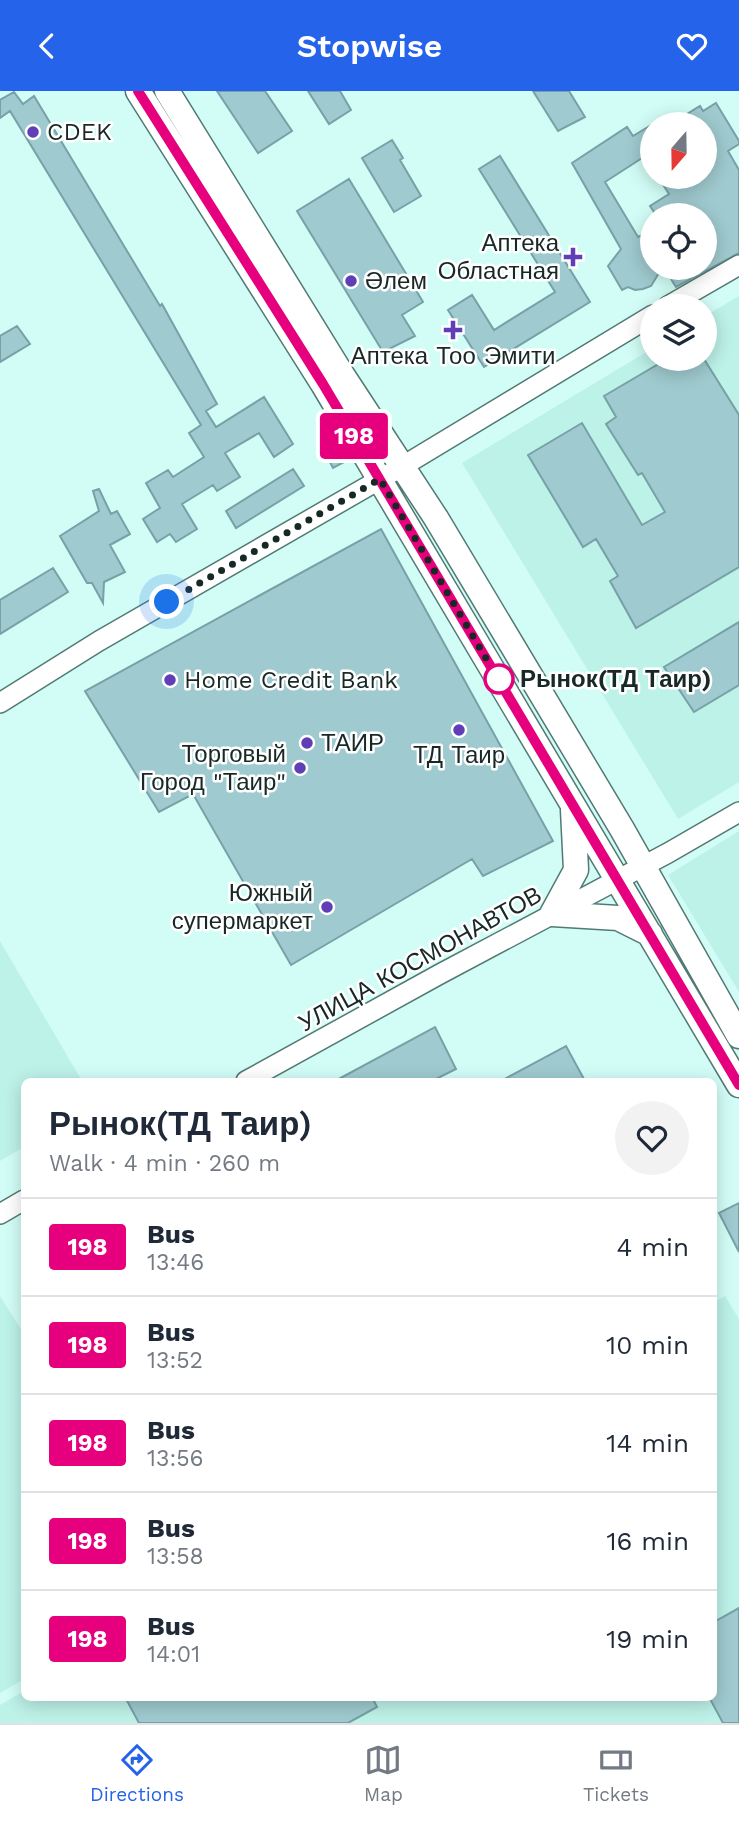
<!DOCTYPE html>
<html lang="en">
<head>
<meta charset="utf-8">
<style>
	body { margin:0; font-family:"Work Sans",sans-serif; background:#f2f2f3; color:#1f2937; height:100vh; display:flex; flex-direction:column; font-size:26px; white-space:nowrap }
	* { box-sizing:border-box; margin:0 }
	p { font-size:23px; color:#747a83 }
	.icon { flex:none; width:38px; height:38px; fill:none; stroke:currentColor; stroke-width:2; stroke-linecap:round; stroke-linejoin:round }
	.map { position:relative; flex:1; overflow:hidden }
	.details { position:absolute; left:21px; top:987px; width:696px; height:623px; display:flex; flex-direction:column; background:#fff; border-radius:10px; box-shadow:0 4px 18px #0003 }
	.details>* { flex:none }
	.badge { padding:0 14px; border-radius:5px; font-size:24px; line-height:46px }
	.needle { width:46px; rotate:200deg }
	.fabs { position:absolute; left:640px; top:21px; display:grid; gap:14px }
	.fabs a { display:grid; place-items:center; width:77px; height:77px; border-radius:50%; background:#fff; box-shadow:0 4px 18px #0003; font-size:35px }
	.you { position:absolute; width:35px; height:35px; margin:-18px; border:5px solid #fff; border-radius:50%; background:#1a73e8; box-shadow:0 0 0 10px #1a73e833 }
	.map>.badge { position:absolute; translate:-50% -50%; box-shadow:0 0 0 4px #fff }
	.round { display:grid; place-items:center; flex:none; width:74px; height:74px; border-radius:37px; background:#f2f2f3 }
	.headline { display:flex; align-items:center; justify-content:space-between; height:119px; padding:0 28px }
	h1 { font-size:33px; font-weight:600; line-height:52px }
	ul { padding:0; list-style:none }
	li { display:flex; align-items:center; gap:21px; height:98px; padding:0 28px; border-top:2px solid #e0e1e3 }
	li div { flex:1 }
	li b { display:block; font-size:26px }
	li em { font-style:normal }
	li .badge { min-width:77px; font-weight:700; text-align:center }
	header { display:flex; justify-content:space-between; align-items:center; height:91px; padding:0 28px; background:#2563eb; color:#fff; font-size:32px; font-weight:600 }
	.menu { display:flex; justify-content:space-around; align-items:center; height:98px; border-top:2px solid #e0e1e3; background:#fff; font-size:19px; color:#747a83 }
	.menu a { display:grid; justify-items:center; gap:4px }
	.menu .active { color:#2563eb }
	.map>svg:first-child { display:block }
	.built { fill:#bdf2e9 }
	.building { fill:#9fcacf; stroke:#77a1a6; stroke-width:2 }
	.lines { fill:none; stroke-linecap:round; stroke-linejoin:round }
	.minor-casing { stroke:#527a74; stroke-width:22 }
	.major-casing { stroke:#527a74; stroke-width:27 }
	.minor { stroke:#fff; stroke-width:19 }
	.major { stroke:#fff; stroke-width:24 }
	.line-casing { stroke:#fff; stroke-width:16 }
	.line { stroke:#e6007e; stroke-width:10 }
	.walk { stroke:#172825; stroke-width:7; stroke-dasharray:0 12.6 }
	.poi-dot { fill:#5f3eb6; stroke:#fff; stroke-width:2.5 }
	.stop-dot { fill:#fff; stroke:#e6007e; stroke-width:3.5 }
	.labels { text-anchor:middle; stroke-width:5; stroke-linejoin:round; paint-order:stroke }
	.poi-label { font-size:24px; fill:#172825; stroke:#fff; text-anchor:start }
	.stop-label { font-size:24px; font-weight:bold; fill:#172825; stroke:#fff; text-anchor:start }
	.street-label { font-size:24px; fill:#172825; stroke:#fff }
</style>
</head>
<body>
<header><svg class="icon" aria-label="back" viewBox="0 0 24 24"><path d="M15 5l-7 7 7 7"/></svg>Stopwise<svg class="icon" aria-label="heart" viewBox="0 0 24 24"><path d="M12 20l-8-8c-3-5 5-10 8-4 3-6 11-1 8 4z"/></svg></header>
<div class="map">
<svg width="739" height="1632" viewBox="0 0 739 1632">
	<rect width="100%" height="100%" fill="#d2fdf6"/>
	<!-- built -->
	<path class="built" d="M739,205V691L678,728L462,372L653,257V268H705V225Z
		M739,740V901L668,784Z
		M0,850L82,990H24V1056L0,1070Z
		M0,1205L24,1243V1588L0,1602Z
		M725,1205L739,1228V1632H0V1614L24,1600V1606H714V1211Z"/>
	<!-- building -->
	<path class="building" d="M217,0H265L292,40L258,62Z
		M308,0H340L351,19L329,33Z
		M533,0H569L585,26L558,40Z
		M14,1L23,13L34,5L160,215L162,213L217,313L206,320L216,336L264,306L293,353L274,366L259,342L225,362L240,386L217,400L213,394L182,413L197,438L176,451L170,443L157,451L143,428L160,417L146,392L168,379L173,386L204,366L189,342L201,334L10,20L0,27V9Z
		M716,12L739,50V53L728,60L739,79V162L676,196L664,177H705V124H656L650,115L669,103L658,86H705V33H671L700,15L703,20Z
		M653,33V60L605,91L638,146L648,141L653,148V177H662L651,195L643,198L635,199L628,196L622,199L608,175L621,158L572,72L627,36L633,45Z
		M392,49L403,67L400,69L421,105L394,121L362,67Z
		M500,65L590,211L484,276L448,219L472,204L494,239L555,201L479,78Z
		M349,88L423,211L402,224L415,245L383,261L297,120Z
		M17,235L30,253L0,271V245Z
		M667,268H704L739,324V476L636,537L610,490L618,485L596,448L583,456L528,364L582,332L642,434L665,421L642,382L638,384L606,333L616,326L604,305Z
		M336,355L344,371L333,377L325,362Z
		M293,378L304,395L236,437L226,420Z
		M99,398L111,423L117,420L130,443L110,454L125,481L104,491L103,512L92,492H87L60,445L99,420L93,400Z
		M381,438L553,750L483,785L472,768L291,874L193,703L159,721L85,600Z
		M53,477L68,501L0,543V509Z
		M739,531V594L694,621L664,576Z
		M435,936L456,978L432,990H335Z
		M566,955L585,990H501Z
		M739,1112V1161L719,1122Z
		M739,1517V1632H723L709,1606H714V1531Z
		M125,1606H372L377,1616L348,1632H139Z"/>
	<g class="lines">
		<defs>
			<path id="minor" d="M668,215L739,174
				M0,612L99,550L403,375L653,224
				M246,990L440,883L668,762L739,721
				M0,1123L24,1109"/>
			<path id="major" d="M138,0L323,293L739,994
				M167,0L343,285L436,427L622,738L739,945
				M573,719L576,779L552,823L618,827L650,843"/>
		</defs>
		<!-- minor casing -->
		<use href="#minor" class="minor-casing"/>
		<!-- major casing -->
		<use href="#major" class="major-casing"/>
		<!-- minor -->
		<use href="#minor" class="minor"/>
		<!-- major -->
		<use href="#major" class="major"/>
	</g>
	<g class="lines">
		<defs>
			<path id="line" d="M138,0L323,293L739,994"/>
		</defs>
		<!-- line casing -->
		<use href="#line" class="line-casing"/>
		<!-- line -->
		<use href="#line" class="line"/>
		<!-- walk -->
		<path class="walk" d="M167,511L380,388L503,596L499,588"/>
	</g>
	<!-- markers -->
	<g class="poi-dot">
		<circle cx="33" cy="41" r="7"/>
		<path d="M569.5 155.5h7v7h7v7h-7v7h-7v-7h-7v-7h7z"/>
		<circle cx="351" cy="190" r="7"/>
		<path d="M449.5 228.5h7v7h7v7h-7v7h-7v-7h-7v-7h7z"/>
		<circle cx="170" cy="589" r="7"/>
		<circle cx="459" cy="639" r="7"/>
		<circle cx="307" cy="652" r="7"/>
		<circle cx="300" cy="677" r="7"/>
		<circle cx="327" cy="816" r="7"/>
	</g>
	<circle class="stop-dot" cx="499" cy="588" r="14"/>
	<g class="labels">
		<!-- poi labels -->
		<g class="poi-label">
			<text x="47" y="49">CDEK</text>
			<text x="559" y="160" text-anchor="end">Аптека<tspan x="559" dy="28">Областная</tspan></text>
			<text x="365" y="198">Әлем</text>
			<text x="453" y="273" text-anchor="middle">Аптека Тоо Эмити</text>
			<text x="184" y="597">Home Credit Bank</text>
			<text x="321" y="660">ТАИР</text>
			<text x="286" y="671" text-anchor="end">Торговый<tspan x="286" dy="28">Город "Таир"</tspan></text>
			<text x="459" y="672" text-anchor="middle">ТД Таир</text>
			<text x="313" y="810" text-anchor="end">Южный<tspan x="313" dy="28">супермаркет</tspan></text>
		</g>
		<!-- stop labels -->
		<g class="stop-label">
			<text x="520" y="596">Рынок(ТД Таир)</text>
		</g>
		<!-- street labels -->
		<g class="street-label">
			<text transform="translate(420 868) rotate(-29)" y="8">УЛИЦА КОСМОНАВТОВ</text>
		</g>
	</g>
</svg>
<div class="fabs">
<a><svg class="needle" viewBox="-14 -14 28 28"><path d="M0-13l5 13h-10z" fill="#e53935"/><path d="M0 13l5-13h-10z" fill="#747a83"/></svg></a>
<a><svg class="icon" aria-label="locate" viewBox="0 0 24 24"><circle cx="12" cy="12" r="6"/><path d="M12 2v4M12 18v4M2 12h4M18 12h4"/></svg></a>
<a><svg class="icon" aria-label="layers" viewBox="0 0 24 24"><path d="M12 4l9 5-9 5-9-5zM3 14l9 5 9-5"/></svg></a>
</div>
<div class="you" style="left:167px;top:511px"></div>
<b class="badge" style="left:354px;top:345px;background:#e6007e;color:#fff">198</b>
<section class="details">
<div class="headline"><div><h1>Рынок(ТД Таир)</h1><p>Walk · 4 min · 260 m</p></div><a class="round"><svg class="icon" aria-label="heart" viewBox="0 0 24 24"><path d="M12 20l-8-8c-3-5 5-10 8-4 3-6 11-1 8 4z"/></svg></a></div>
<ul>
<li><span class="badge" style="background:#e6007e;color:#fff">198</span><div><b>Bus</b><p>13:46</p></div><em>4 min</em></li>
<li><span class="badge" style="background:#e6007e;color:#fff">198</span><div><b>Bus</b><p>13:52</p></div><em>10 min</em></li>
<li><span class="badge" style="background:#e6007e;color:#fff">198</span><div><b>Bus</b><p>13:56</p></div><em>14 min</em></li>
<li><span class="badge" style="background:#e6007e;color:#fff">198</span><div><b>Bus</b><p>13:58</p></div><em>16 min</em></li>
<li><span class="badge" style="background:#e6007e;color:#fff">198</span><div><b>Bus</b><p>14:01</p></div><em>19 min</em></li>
</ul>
</section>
</div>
<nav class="menu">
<a class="active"><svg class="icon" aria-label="directions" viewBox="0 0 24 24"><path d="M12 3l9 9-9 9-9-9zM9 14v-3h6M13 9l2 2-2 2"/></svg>Directions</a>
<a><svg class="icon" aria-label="map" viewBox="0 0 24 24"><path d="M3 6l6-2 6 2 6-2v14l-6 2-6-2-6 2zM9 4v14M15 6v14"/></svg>Map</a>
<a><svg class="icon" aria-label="tickets" viewBox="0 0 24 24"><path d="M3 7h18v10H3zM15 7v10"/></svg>Tickets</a>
</nav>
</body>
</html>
